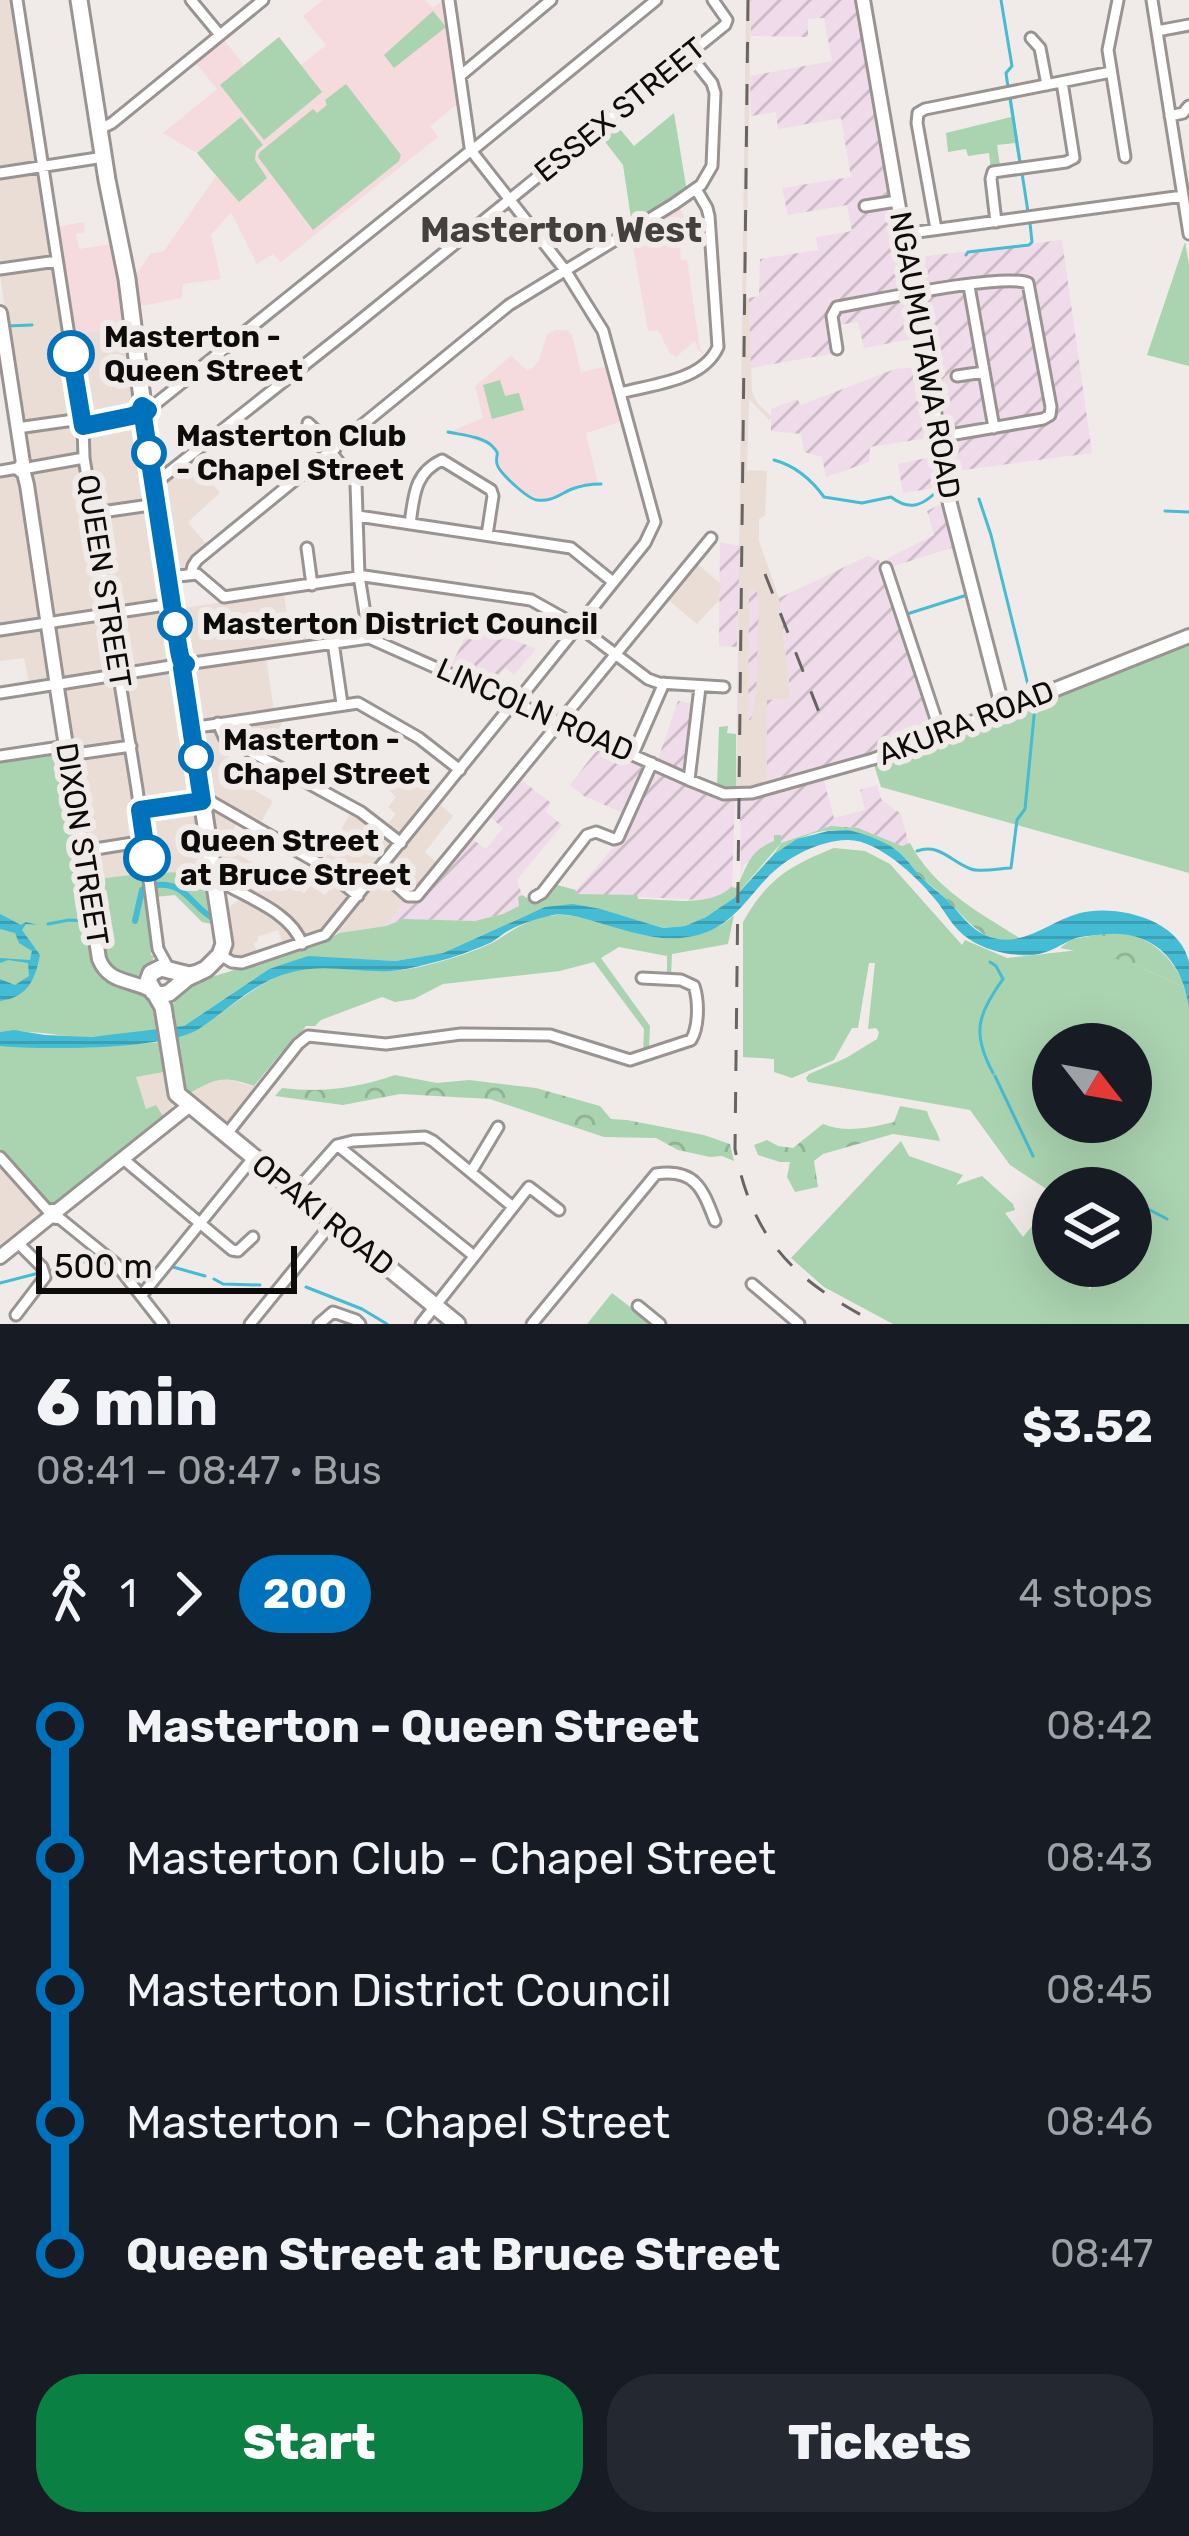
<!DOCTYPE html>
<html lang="en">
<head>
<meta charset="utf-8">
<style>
	body { margin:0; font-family:Rubik,sans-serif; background:#242831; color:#f1f3f6; height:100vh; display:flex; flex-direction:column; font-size:45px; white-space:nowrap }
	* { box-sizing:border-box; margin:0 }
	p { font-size:39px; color:#9ea1a6 }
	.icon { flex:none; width:66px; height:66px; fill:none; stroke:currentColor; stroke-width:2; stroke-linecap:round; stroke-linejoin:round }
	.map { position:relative; height:1324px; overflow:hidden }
	.details { display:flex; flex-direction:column; background:#171b24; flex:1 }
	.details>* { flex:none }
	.badge { padding:0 24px; border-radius:39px; font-size:42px; line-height:78px }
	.needle { width:78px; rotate:121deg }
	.tools { position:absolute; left:1032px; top:1023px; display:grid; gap:24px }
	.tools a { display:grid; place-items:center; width:120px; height:120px; border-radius:50%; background:#171b24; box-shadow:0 12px 48px #0002; font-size:60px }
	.scale { position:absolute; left:36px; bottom:30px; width:261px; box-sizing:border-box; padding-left:12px; border:6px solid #0d0c0b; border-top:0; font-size:33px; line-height:42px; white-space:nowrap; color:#0d0c0b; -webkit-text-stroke:9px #f0ebe8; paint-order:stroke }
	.map>.badge { position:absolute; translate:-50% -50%; box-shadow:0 0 0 6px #fff }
	.legs { display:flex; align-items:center; gap:18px; height:132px; padding:0 36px; font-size:39px }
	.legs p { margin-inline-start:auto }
	.headline { display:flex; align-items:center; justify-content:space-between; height:204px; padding:0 36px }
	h1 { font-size:66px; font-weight:800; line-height:90px }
	.cta { display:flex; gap:24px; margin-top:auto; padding:24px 36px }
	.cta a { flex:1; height:138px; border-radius:48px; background:#0b8043; color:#fff; font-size:48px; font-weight:800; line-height:138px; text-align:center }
	.cta a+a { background:#242831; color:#f1f3f6 }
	ul { padding:0 36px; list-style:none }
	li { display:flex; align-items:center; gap:42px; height:132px; font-size:45px }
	li i { display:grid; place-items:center; width:18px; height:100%; margin:0 15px; background:currentColor }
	li i::after { content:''; width:30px; height:30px; margin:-15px; border:9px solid; border-radius:50%; background:#171b24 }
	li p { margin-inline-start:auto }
	li:first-child i { background:linear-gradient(#0000 50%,currentColor 0) }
	li:last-child i { background:linear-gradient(currentColor 50%,#0000 0) }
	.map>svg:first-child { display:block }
	.built { fill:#eaddd6 }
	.industrial { fill:url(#industrial-furrows) }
	.education { fill:#f5dade }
	.green { fill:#aad3af; fill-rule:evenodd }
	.forest { fill:url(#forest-crowns) }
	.water { fill:url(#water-rules) }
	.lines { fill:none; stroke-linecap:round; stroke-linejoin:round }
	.stream { stroke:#43bcd4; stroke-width:3 }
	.canal { stroke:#43bcd4; stroke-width:6 }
	.minor-casing { stroke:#999492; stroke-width:15 }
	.major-casing { stroke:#999492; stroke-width:18 }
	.highway-casing { stroke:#999492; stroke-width:21 }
	.minor { stroke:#fff; stroke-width:9 }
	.major { stroke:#fff; stroke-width:12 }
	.highway { stroke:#fff; stroke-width:15 }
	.rail { stroke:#676563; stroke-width:3; stroke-dasharray:21 21; stroke-linecap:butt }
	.line-1-casing { stroke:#fff; stroke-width:27 }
	.line-1 { stroke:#0072bc; stroke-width:18 }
	.stop-1-dot { fill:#fff; stroke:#0072bc; stroke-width:6 }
	.labels { text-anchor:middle; stroke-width:12; stroke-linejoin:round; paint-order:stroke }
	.street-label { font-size:30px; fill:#0d0c0b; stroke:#f0ebe8 }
	.stop-label { font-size:30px; font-weight:bold; fill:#0d0c0b; stroke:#f0ebe8; text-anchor:start }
	.quarter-label { font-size:36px; font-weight:bold; fill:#44403e; stroke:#f0ebe8 }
</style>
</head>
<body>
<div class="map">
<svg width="1189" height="1324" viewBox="0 0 1189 1324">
	<defs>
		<pattern id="industrial-furrows" width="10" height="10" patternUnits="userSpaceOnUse" patternTransform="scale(3)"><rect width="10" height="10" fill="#efdbea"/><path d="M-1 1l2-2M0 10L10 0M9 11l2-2" fill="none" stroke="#ccbbc7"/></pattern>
		<pattern id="forest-crowns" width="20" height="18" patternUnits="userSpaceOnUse" patternTransform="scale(3)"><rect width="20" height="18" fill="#aad3af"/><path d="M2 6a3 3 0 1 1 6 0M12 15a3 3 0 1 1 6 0" fill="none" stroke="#91b495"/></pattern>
		<pattern id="water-rules" width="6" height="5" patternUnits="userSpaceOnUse" patternTransform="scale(3)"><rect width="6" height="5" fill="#43bcd4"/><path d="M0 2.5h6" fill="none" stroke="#3aa0b5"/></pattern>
	</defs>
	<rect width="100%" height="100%" fill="#f0ebe8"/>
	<!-- built -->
	<path class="built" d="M0,0H11L38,164L0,169Z
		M746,0H751L746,298H749L752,392L758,404L771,416L770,421L749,399L747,470L767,471L765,516L759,519V541L779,598L791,699L767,701L771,783L736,791Z
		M39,172L52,257L0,265V178Z
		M53,265L77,416L21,425L0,274Z
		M126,326L137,407L133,412L87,421L73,335Z
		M139,418L153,502L97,509L85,432L89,427Z
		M74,423L78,425L82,452L80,456L29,463L23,430Z
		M192,459L220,493L188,522L208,546L175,574L157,486Z
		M83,462L106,610L50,619L28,473Z
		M18,473L43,620L0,626V476Z
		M155,508L169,600L113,611L98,517Z
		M695,562L720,583L721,598L697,624L666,598Z
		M284,593L287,616L303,615L307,643L188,660L176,609Z
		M168,608L176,662L122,671L114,617Z
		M104,617L107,619L116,671L60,680L51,626Z
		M43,627L50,678L29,683L24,658L0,661V634Z
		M266,657L274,711L197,724L188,668Z
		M175,670L198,797L142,806L123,678Z
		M114,679L126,745L72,753L62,687Z
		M286,716L264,755L225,734L226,726Z
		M214,729L219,737L235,746L221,771L273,801L259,826L205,796L195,731Z
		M128,754L140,837L87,847L74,762Z
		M406,768L436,792L400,837L386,826L396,814L388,807L396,797L389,790Z
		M438,803L453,816L425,852L439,865L415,892L386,868Z
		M198,805L210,878L204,879L180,872L153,873L143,815Z
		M209,805L238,821L224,846L304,893L311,885L325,895L336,882L352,897L326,930L306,938L288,919L218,878Z
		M351,812L395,843L357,890L324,861Z
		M142,845L146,873L90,880L86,853Z
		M380,875L407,898L386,926L339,933L338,925Z
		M242,898L292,930L295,941L283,945L278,930L257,937L258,941L254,943L257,953L237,960L232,956L224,910Z
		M169,1071L173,1108L163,1116L156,1105L146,1110L135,1077Z
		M222,1078L259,1088L229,1125H222L188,1094L213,1079Z
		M0,1160L43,1215L0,1250Z"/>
	<!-- industrial -->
	<path class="industrial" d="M751,0H859L917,338L864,348L858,322L838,325L841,350L836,353L751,368L749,298L759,296L760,259L818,250L816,237L852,231L847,205L788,215L782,188L851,177L841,118L778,129L776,112L751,116L750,76L832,61L824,18L808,19V37L751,36Z
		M1062,240L1092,453L949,472L911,258Z
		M922,367L934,437L870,447L869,462L826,477L822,457L804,452L801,434L771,431V409L797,399L801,405L895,369Z
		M927,458L929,462L936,461L941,487L903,493L898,464Z
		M943,503L955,547L894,566L889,562L888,558L934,535L927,511Z
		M720,542L740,546L737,647L719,646Z
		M868,556L879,560L935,729L867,756L771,783L767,780V700L791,698L779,598Z
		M749,590H756L759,600L756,697L751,720L748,719Z
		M470,627L494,636L512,639L536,649L514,675L505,668L490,685L450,668Z
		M678,701L694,704L687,772L683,773L657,762Z
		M600,746L644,766L623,813L584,796L570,785Z
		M654,767L725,799H735L732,887L721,896L703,900L573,894L620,840Z
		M823,777L834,818L865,810L860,790L877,785L881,799L901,814L909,845L902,846L858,828L831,826L781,843V835L774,836L775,841L743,866L741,879L740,799Z
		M520,779L551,803L545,811L562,825L517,880L522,895L518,897L519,906L503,914L475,921L404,919L386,926L407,898L414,901L422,899L472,839L486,849L503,828L490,817Z"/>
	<!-- education -->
	<path class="education" d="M323,0H425L433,8L444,0L459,103L430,126L438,137L281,262L273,254L257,264L231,212L211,235L221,279L183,284L182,298L135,307L129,275L138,272L150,254L164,251L216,176L197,153L163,133L217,89L194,61L223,39L244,65L279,37L301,65L326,45L303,16Z
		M679,206L687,223L679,238L681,260H687L700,349L708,357L698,350L695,341L676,357L670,353L658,330L648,331L631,235Z
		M84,222L85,232L76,234L79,249L111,244L126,326L73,335L57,227Z
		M555,330H567L572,335L581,372L608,366L623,421L586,433L598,483L581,484L551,498L542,499L525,494L500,471L498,452L493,446L449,432L483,418L475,386L511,356L527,370L534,367L539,360L547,335Z"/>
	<!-- green -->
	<path class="green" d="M433,11L446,27L394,68L384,55Z
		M279,37L322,92L264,140L220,85Z
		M346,84L401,155L399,161L313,230L258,157L260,152L313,109L317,113L327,105L325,100Z
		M1008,96H1011L1022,164H1019L1015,143L997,145L1000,166L991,170L989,153L968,156L966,149L948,152L946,133L1011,117Z
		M674,113L687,192L632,225L623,165L599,134L614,122L634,146Z
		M241,117L263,145L256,151L255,160L267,178L239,202L197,153Z
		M1185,242L1189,264V366L1147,355Z
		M500,380L505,396L519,393L524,410L492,419L483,385Z
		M1189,643V873L881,787L874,765Z
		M728,726L727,733L736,734V791L717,787L719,727Z
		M61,751L79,865L76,866L85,930L99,970L113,985L138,988L171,1014L173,1004L185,985L321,944L339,933L386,926L404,919L475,921L503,914L519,906L518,897L522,895L534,902L542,899L557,879V885L576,890L575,894L637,895L638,899C668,899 708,908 732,887L736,888C748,867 747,852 774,841V835H781V843L734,898L706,917L685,926L663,928L601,909L527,915L443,953L395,961L308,957L269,969L184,1026L170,1029L171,1039C213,1027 242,991 283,974C321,958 363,975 402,970C427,967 478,952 499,939C514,928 538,915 558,915C610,914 647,952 702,933C714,929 725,924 734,915L728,944L672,954L671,977L667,976V956L619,947L601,958L650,1026L649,1050L643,1052L644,1029L594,962L560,971L443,984L414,999L395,1002L382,997L321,1020L315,1026H306L286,1053H281L254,1086C223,1075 216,1078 188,1094L180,1073L176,1045L169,1071L136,1077L146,1109L156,1105L163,1116L52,1208L38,1196L0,1148V1046H107L163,1042L167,1029C141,1032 114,1036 88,1037C59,1037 29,1029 0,1032V760Z
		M834,848L865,851L890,864L962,945L965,940L1007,958L1079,950L1124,960L1186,988L1189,1009V1324H893L824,1287L791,1258L901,1141L909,1156L963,1175L956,1185L982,1176L1013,1204L1015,1210L1005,1213L1023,1237L1041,1215L1053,1221V1266H1089V1290L1109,1266H1131V1246L1149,1234L1131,1232V1188H1053V1193L1051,1192L1010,1165L970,1110L808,1082L806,1078L809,1074L846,1058L877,1039L879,1032L876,1028L868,1029L875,963H869L858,1028H852L834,1060L792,1078L774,1072V1059L743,1057V922C767,879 791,865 834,848ZM1053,1044H1131V1122H1053Z
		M180,872L204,879L210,878L216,925L202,922L175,895L155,897L153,873Z
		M146,873L153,928L149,929L151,955L154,956L149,968L140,976L117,975L105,961L90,880Z
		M612,1293L652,1324H587Z"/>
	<!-- forest -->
	<path class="forest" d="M831,826L858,828L902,846L910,843C934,889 979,912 1021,939C983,948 968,919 944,897C935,888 924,881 916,872C912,867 909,861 904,857C898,851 886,848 879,844C834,823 815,827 774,854L781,843Z
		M1115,932C1151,936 1172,956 1186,988L1126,961L1060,948L1072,939Z
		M395,1075L437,1083L469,1080L536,1088L600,1106L611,1119L627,1120L704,1135L730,1144L734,1161L722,1156L710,1157L678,1150L656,1138L604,1137L490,1099L400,1094L343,1105L275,1096L282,1088C322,1093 357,1088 395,1075Z
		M900,1106L927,1111C930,1123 937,1129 940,1141L893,1134L823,1154L814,1161L818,1187L795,1192L787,1177L790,1162H780L758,1155L754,1145L767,1140L778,1146L793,1148L823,1124C844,1133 871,1128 894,1122Z"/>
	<!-- water -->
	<path class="water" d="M848,830C868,835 890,842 905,858C912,865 916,873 923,879C932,888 943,895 951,904C962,916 970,928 985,935C1020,951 1047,922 1080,913C1116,904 1180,919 1189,962C1189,977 1189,994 1189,1009C1183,958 1150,927 1097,935C1089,936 1078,936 1071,940C1053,949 1042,957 1020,955C1002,954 984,949 969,939C952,928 947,913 934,898C916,876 877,839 847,840C818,841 787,857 767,878C748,898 734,921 707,932C667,947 632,932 593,921C579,917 562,912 549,916C536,919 517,925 506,932C501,935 497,939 492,942C464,955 435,963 406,969C368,977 329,961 289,973C254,982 226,1012 197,1030C163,1050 41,1050 0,1046V1032L14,1030L45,1035L91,1037L184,1026L269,969L308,956L395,961L443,953L545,907L573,904L601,909L663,928L685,926L706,917L734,898L774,854L797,839L828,831Z
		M0,914L21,925L26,922L38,925L26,924L22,930L40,955C35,980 28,997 0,1001V979L15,985L29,976L28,963L8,960L0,963V958L30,960L32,951L19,943L15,933L0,929Z"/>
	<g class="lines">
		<!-- stream -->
		<path class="stream" d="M1001,0L1012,66L1006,73L1008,87
			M1010,97L1020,163
			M1022,173L1028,212
			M966,255L968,252L1029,245L1032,242L1030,223
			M6,326L32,325
			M448,432C461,435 483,436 493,447C501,455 495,454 497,464C499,473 528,499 537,500C552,502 560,494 572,489C582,485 591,484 601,484
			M774,460C796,466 811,479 824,497L862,503L891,497C907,509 919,508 934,494
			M979,499L991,535L1030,693
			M1165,511L1189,512
			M907,614L967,595
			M917,851C940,843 951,862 971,869C982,873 999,868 1011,868L1017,820L1025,809L1035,706
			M48,924L69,920L84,921
			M990,962L996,966L1003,979C978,1015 971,1032 993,1073
			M995,1076L1033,1156
			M1077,1180L1083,1188
			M1131,1205L1150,1210L1167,1219
			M173,1267L205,1276
			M49,1271L98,1258
			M214,1279L223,1284L260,1285
			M0,1283L39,1273
			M306,1287L362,1309L387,1324"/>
		<!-- canal -->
		<path class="canal" d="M156,885C188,882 190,907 216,920
			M135,921L142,890L147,886"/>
		<defs>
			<path id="minor" d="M17,0L83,426L84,458L137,789L158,949L169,969
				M191,0L220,35
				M449,0L470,147
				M1118,0L1108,50L1125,157
				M1152,0L1189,234
				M1157,31L1189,25
				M1031,38L1040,48L1047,85
				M460,76L551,0
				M1170,116L1183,113L1189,106
				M100,129L112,123L263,0
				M475,148L656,0
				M473,153L565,270L603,331L655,522L645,543L516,703
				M0,173L104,157
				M865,206L897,201
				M996,222L991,179L993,172L1066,162L1074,158L1062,82
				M936,229L917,123L918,113L925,109L1111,72
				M903,234L1183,196
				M0,269L57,261
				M969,286L994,428
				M837,349L832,316L837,307C872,301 1002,273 1028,283L1051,407L1050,415L1043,419L938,437
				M957,376L984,372
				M621,393C653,384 703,381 718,347L709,216L707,208L696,189
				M148,410L469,152
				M308,423L335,449
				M83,426L139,413
				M17,428L81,419
				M331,452L356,484L359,576L369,638
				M28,468L84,458
				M0,471L18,468
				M154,484L351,328L725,25L727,20L713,0
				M95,513L157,504
				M358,516L571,548L613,582
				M410,524C414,496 414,473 442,460L491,490L493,496L487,535
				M307,548L312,585
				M886,568L941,734
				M191,574L193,566L197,560L509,305L674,204L701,185L712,166L715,93L712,83L689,54
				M169,577L197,574L224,597L364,576L531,600L581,628L648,679L659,683L724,687
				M0,630L172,604
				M333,642L342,704
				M186,664L369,638L689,780L724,794L752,793L873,759L996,712L1003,706
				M60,684L177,665
				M0,693L51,685
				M218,723L224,737L361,812L401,843
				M191,728L358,703L419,738L460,770
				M633,754L664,683
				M69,755L131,746
				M0,756L67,746
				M689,780L700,687
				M140,810L208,800L318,863L358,896
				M83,851L145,841
				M379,870L408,896H417L711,538
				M215,882L225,884C251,899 292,914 302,944
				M535,897L542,893L587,835L596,832L614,839L618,838L652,763
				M220,955L232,962L242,963L325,935L514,702
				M226,1135L298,1044L308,1036L386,1044L461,1034L550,1035L630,1060L691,1040C699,1027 699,1001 694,986L681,980L642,978
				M337,1145L474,1256
				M0,1157L50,1213
				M122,1158L232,1250L238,1251L253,1237
				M471,1172L498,1127
				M295,1192L337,1145L353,1141L425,1137L433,1141L513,1207
				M58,1217L116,1264L163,1324
				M752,1284L799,1324
				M141,1296L253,1158
				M638,1306L660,1324
				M16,1315L45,1277L42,1267L18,1243
				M250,1324L332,1223
				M319,1324L333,1312L356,1320L360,1324
				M421,1324L529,1187L559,1210
				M532,1324L656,1174C696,1168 703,1190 715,1221"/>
			<path id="major" d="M863,0L950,504L1002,705L1011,707L1189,636
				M0,313L23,463
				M23,463L19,469L24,473L27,485L56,679
				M57,688L99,959C109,984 131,979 152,991
				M51,1216L52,1211H57L190,1105
				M0,1257L51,1216L57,1217"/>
			<path id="highway" d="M79,0L107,180L127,279L143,406
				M143,416L181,660
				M198,973L189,975L161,968L151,973L148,981L163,1007L177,1094L457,1324
				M153,992L161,995L169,993L187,978L206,969L220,955L224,944L182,669"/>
		</defs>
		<!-- minor casing -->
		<use href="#minor" class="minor-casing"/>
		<!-- major casing -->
		<use href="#major" class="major-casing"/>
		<!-- highway casing -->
		<use href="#highway" class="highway-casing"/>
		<!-- minor -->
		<use href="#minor" class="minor"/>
		<!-- major -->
		<use href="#major" class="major"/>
		<!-- highway -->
		<use href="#highway" class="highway"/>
		<!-- rail -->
		<path class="rail" d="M748,0L735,1149C753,1243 797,1282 878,1324
			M765,574L824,725"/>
	</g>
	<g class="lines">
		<defs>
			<path id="line-1" d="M71,354L83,426L132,416L139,413L142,406L148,410L143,416L179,651L181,660L186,664L182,668L202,801L140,810L147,858"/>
		</defs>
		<!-- line-1 casing -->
		<use href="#line-1" class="line-1-casing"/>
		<!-- line-1 -->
		<use href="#line-1" class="line-1"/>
	</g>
	<!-- markers -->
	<g class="stop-1-dot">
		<circle cx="71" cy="354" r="21"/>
		<circle cx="149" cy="453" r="15"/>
		<circle cx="175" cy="624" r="15"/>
		<circle cx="196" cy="757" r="15"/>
		<circle cx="147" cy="858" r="21"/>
	</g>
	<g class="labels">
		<!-- street labels -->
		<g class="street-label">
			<text transform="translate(620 110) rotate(-39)" y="10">ESSEX STREET</text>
			<text transform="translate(925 355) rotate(80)" y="10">NGAUMUTAWA ROAD</text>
			<text transform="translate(104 581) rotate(81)" y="10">QUEEN STREET</text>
			<text transform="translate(535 710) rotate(24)" y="10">LINCOLN ROAD</text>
			<text transform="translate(966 723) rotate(-21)" y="10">AKURA ROAD</text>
			<text transform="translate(82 844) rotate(81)" y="10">DIXON STREET</text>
			<text transform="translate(323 1215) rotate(39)" y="10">OPAKI ROAD</text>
		</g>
		<!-- stop labels -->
		<g class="stop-label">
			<text x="104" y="347">Masterton -<tspan x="104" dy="34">Queen Street</tspan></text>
			<text x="176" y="446">Masterton Club<tspan x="176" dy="34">- Chapel Street</tspan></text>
			<text x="202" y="634">Masterton District Council</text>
			<text x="223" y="750">Masterton -<tspan x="223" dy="34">Chapel Street</tspan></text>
			<text x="180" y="851">Queen Street<tspan x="180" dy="34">at Bruce Street</tspan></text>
		</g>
		<!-- quarter labels -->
		<g class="quarter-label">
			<text x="561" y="242">Masterton West</text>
		</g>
	</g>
</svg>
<div class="tools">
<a><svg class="needle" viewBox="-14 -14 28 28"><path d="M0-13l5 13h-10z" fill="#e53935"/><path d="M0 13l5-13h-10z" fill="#9ea1a6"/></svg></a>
<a><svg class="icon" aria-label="layers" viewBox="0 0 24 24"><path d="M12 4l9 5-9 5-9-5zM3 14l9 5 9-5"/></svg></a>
</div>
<div class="scale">500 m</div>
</div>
<section class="details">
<div class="headline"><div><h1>6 min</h1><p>08:41 – 08:47 · Bus</p></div><b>$3.52</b></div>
<div class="legs"><svg class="icon" aria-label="walk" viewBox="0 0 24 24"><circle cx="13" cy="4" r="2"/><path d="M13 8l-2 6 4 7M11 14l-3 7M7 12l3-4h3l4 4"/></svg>1<svg class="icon" aria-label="forward" viewBox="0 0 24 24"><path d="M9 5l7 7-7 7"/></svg><b class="badge" style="background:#0072bc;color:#fff">200</b><p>4 stops</p></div>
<ul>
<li><i style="color:#0072bc"></i><b>Masterton - Queen Street</b><p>08:42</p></li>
<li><i style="color:#0072bc"></i><span>Masterton Club - Chapel Street</span><p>08:43</p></li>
<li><i style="color:#0072bc"></i><span>Masterton District Council</span><p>08:45</p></li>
<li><i style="color:#0072bc"></i><span>Masterton - Chapel Street</span><p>08:46</p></li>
<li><i style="color:#0072bc"></i><b>Queen Street at Bruce Street</b><p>08:47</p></li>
</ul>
<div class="cta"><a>Start</a><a>Tickets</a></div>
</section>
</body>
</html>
